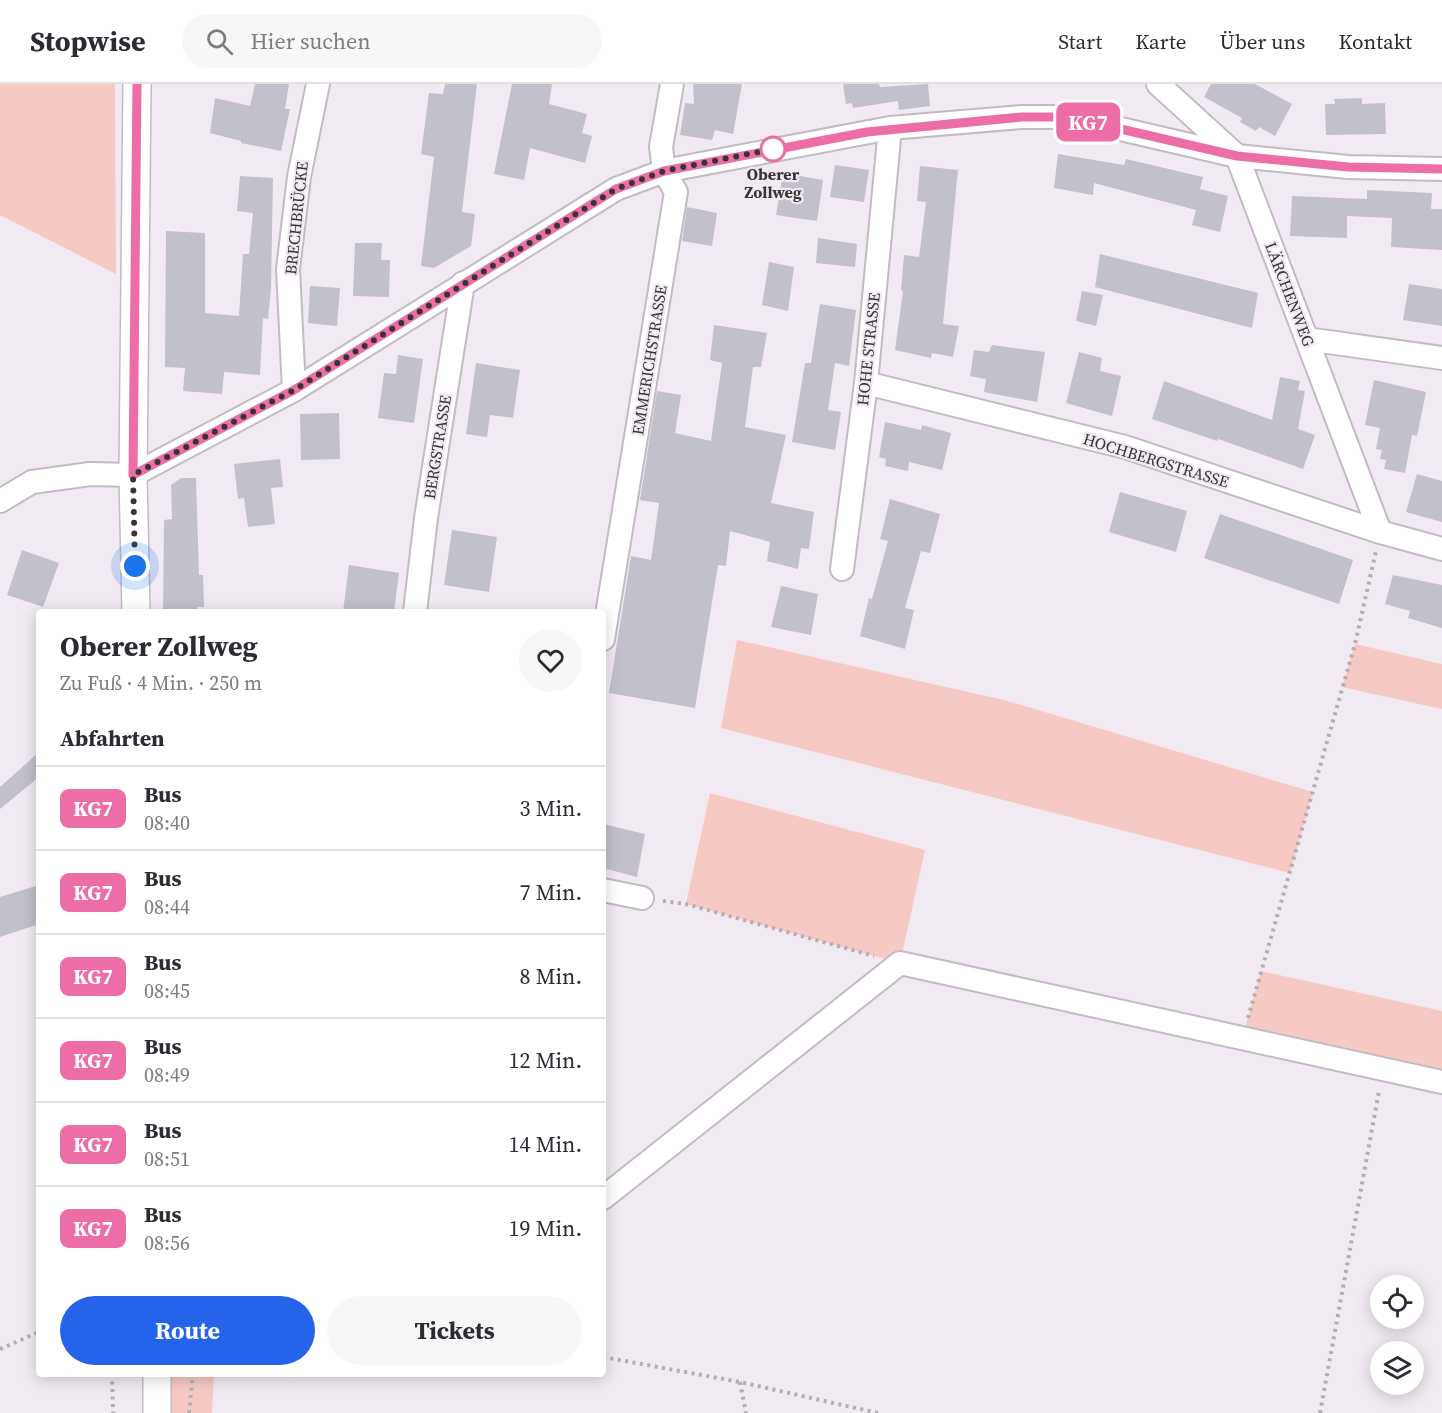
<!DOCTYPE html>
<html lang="de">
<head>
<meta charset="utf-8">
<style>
	body { margin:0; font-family:"Source Serif 4",serif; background:#f7f7f7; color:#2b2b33; height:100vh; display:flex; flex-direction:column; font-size:22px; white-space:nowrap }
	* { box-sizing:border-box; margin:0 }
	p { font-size:20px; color:#7c7c81 }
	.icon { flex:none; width:33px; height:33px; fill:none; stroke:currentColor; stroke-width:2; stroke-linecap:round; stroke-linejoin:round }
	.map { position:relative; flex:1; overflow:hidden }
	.side { position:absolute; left:36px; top:525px; width:570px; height:768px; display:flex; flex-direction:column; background:#fff; border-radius:6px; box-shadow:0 3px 15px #0003 }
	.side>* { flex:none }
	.badge { padding:0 12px; border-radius:9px; font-size:21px; line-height:39px }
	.buttons { position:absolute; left:1370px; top:1191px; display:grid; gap:12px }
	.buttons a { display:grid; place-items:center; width:54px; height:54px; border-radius:50%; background:#fff; box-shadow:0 3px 15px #0003; font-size:30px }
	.you { position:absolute; width:30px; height:30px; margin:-15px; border:4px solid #fff; border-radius:50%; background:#1a73e8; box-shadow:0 0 0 9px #1a73e833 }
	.map>.badge { position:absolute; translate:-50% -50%; box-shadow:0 0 0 3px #fff }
	h2 { padding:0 24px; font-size:22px; line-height:54px }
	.round { display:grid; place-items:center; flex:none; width:63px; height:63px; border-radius:32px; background:#f7f7f7 }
	.summary { display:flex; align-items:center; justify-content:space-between; height:102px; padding:0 24px }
	h1 { font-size:28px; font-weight:700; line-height:45px }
	.action { display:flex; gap:12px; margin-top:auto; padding:12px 24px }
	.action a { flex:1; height:69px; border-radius:36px; background:#2563eb; color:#fff; font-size:24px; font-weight:700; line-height:69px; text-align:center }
	.action a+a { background:#f7f7f7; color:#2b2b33 }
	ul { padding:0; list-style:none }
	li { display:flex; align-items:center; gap:18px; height:84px; padding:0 24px; border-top:2px solid #e1e1e2 }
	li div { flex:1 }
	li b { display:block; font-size:22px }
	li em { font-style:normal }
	li .badge { min-width:66px; font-weight:700; text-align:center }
	header { display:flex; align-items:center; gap:36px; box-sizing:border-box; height:84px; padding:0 30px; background:#fff; border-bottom:2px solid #e1e1e2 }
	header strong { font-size:28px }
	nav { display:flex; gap:33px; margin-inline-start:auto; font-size:21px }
	.search { width:420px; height:54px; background:#f7f7f7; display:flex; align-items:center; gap:15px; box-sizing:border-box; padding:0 21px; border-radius:33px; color:#7c7c81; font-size:22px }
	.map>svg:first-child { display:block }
	.green { fill:#f7c9c4 }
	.building { fill:#c2c0ca }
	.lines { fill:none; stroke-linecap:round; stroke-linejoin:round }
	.minor-casing { stroke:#c3bbc3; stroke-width:26 }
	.major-casing { stroke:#c3bbc3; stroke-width:30 }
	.path { stroke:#b4adb4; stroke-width:4; stroke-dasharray:3 4.5; stroke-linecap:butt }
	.minor { stroke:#fff; stroke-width:22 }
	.major { stroke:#fff; stroke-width:27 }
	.line-casing { stroke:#fff; stroke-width:14 }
	.line { stroke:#ed6ea7; stroke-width:9 }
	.walk { stroke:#373437; stroke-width:6; stroke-dasharray:0 10.8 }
	.stop-dot { fill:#fff; stroke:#ed6ea7; stroke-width:3 }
	.labels { text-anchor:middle; stroke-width:4.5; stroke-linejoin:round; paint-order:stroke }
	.stop-label { font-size:16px; font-weight:bold; fill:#373437; stroke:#f2eaf2 }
	.street-label { font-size:16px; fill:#373437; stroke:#f2eaf2 }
</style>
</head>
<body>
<header>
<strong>Stopwise</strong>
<div class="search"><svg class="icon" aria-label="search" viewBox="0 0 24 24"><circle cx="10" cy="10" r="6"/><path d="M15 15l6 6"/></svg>Hier suchen</div>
<nav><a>Start</a><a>Karte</a><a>Über uns</a><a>Kontakt</a></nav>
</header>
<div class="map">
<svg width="1442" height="1329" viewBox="0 0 1442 1329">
	<rect width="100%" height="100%" fill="#f2eaf2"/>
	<!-- green -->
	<path class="green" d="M0,0H115L116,190L0,131Z
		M737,556L1004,616L1313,708L1290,789L721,644Z
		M1355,560L1442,580V625L1342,603Z
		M710,709L925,766L900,879L686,820Z
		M1261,887L1442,927V998L1242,955Z
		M157,1290H214L212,1329H157Z"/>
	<!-- building -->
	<path class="building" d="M255,0H289L285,25H290L281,67L241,59V57L210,49L215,14L250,22Z
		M445,0H477L462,128L475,130L471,162L434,184L421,182L434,73L421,70L429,9L443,10Z
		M512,0H552L549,20L587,30L582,49L592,52L585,79L530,64L524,96L494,90Z
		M693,0H742L733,50L715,46L712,56L680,51L685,19L694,20Z
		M843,0H879L880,3L928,0L930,22L899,26L898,17L853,24L852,19L846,20Z
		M1211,0H1255L1292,20L1275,52L1259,43L1256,47L1240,38L1242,34L1204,13Z
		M1362,14V20L1385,19L1386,50L1326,51L1325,20H1335L1334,15Z
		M1058,70L1124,81L1126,75L1203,93L1200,105L1228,112L1220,148L1192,141L1196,126L1094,99L1093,111L1054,104Z
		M835,81L869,86L864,118L830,113Z
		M920,82L958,86L943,240L959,242L953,273L932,269L931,274L895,266L903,207L901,206L904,171L919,173L926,118L917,117Z
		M783,89L823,96L817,137L776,131Z
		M240,92L273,94L271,205L268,235L263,234L260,291L224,288L222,310L183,307L185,284L165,283L166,147L205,149V229L239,232L243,170H249L253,129L237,127Z
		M1367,106L1432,109L1431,125H1442V166L1391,163L1392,134L1347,132V154L1290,152L1292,112L1367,115Z
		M687,123L717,129L712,162L682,157Z
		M818,154L857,160L855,183L816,179Z
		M355,159H382L381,176H390L389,213L353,212Z
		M1100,170L1258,209L1252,244L1095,203Z
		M769,178L794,183L788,227L762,221Z
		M1409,200L1442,205V242L1403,236Z
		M310,202L340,204L337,242L308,239Z
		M1082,207L1103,211L1096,242L1076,237Z
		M820,220L856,226L849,282L835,279L828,326L841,328L835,366L792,358L805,279H811Z
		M714,241L767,249L761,283H753L745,343L786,351L771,419L814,428L809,465L801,464L798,485L767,477L770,458L730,447L726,482L718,481L695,624L609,609L631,472L651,476L659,419L640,416L657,307L681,311L675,349L711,357L722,279L710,276Z
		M992,261L1045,268L1037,318L984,308L986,295L970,292L974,266L989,268Z
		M1079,268L1102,274L1100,287L1121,292L1112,332L1066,319Z
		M398,271L423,275L414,339L378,334L384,289L396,290Z
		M476,279L520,286L513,334L490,331L487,353L466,350Z
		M1280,293L1300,297L1298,306L1305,307L1298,345L1315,351L1303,385L1218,355L1217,357L1152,335L1164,297L1272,336Z
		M1374,296L1426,308L1417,352L1412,351L1405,389L1384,385L1386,376L1380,375L1382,366L1376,365L1380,344L1365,341Z
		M339,329L340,375L301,376L300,330Z
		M885,338L921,346L922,341L951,349L942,386L909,378L908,387L885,382L886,375L879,373Z
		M280,375L283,403L271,404L275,440L248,443L244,414L238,415L234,380Z
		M1417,390L1442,397V438L1406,428Z
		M181,394H196L199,491H203L204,523H197V528H163L164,436L172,435L171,401Z
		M1120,408L1187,427L1176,468L1109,448Z
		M890,415L940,430L930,469L921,467L905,524L914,526L905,565L860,552L869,514L872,515L888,457L880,455Z
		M1220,430L1353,476L1339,520L1204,474Z
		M452,446L497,453L489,508L444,501Z
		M22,466L59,479L43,523L7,511Z
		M349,481L399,489L394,528H343Z
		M1393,491L1442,501V544L1408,534L1410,527L1385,520Z
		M781,502L818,510L811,551L771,543Z
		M39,668V693L0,725V703Z
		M603,740L645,750L637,793L603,784Z
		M39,801V840L0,853V813Z"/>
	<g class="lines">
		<defs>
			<path id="minor" d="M1158,0L1237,72L1380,448
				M1307,255L1442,274
				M866,299L1125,363L1380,448L1442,465
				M294,306L288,185L299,93L318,0
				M0,417L32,398L90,390L133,391L294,306L616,105L664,87L890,44L1022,33H1069L1237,72L1348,83L1442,85
				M842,485L866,299L890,44
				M415,528L426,434L463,199
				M603,555L676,108L664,87L661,63L672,0
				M603,806L642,814
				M603,1114L900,879L1442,998"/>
			<path id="major" d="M136,528L133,391L137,0
				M157,1329V1290"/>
		</defs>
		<!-- minor casing -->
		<use href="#minor" class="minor-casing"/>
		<!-- major casing -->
		<use href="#major" class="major-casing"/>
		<!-- path -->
		<path class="path" d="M663,817L686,820L874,872
			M1248,934L1355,560L1376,467
			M0,1265L39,1248
			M603,1273L740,1298L878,1329
			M112,1290L113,1329
			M740,1298L746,1329
			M189,1329L193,1290
			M1320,1329L1379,1007"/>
		<!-- minor -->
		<use href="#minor" class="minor"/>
		<!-- major -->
		<use href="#major" class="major"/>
	</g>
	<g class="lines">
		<defs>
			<path id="line" d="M137,0L133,391L294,306L616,105L664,87L867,48L1022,33H1069L1237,72L1348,83L1442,85"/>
		</defs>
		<!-- line casing -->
		<use href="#line" class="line-casing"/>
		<!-- line -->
		<use href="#line" class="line"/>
		<!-- walk -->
		<path class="walk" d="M135,482L133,391L294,306L616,105L664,87L773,65"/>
	</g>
	<!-- markers -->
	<circle class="stop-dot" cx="773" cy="65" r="12"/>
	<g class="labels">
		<!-- stop labels -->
		<g class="stop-label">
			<text x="773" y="96">Oberer<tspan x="773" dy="18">Zollweg</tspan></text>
		</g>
		<!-- street labels -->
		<g class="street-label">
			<text transform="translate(296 134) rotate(-84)" y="6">BRECHBRÜCKE</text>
			<text transform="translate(1290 210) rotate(69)" y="6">LÄRCHENWEG</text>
			<text transform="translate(868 265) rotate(-84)" y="6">HOHE STRASSE</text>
			<text transform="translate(649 276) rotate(-81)" y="6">EMMERICHSTRASSE</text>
			<text transform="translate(437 363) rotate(-81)" y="6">BERGSTRASSE</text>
			<text transform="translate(1156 376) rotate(17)" y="6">HOCHBERGSTRASSE</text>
		</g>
	</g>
</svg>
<div class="buttons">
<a><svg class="icon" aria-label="locate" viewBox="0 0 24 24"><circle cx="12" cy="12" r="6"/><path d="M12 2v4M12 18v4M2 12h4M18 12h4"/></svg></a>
<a><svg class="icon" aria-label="layers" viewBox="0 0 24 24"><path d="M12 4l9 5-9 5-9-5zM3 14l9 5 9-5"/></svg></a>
</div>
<div class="you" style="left:135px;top:482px"></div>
<b class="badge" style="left:1088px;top:38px;background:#ed6ea7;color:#fff">KG7</b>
<section class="side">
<div class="summary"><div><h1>Oberer Zollweg</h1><p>Zu Fuß · 4 Min. · 250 m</p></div><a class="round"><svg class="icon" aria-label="heart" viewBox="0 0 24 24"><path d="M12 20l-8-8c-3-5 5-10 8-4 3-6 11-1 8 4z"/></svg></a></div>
<h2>Abfahrten</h2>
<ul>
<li><span class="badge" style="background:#ed6ea7;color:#fff">KG7</span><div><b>Bus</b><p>08:40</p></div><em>3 Min.</em></li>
<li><span class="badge" style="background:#ed6ea7;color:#fff">KG7</span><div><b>Bus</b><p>08:44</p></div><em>7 Min.</em></li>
<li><span class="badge" style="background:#ed6ea7;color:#fff">KG7</span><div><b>Bus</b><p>08:45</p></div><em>8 Min.</em></li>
<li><span class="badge" style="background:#ed6ea7;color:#fff">KG7</span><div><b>Bus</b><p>08:49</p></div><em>12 Min.</em></li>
<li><span class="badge" style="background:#ed6ea7;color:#fff">KG7</span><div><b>Bus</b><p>08:51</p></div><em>14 Min.</em></li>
<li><span class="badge" style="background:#ed6ea7;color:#fff">KG7</span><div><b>Bus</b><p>08:56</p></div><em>19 Min.</em></li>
</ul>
<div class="action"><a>Route</a><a>Tickets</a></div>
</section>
</div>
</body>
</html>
